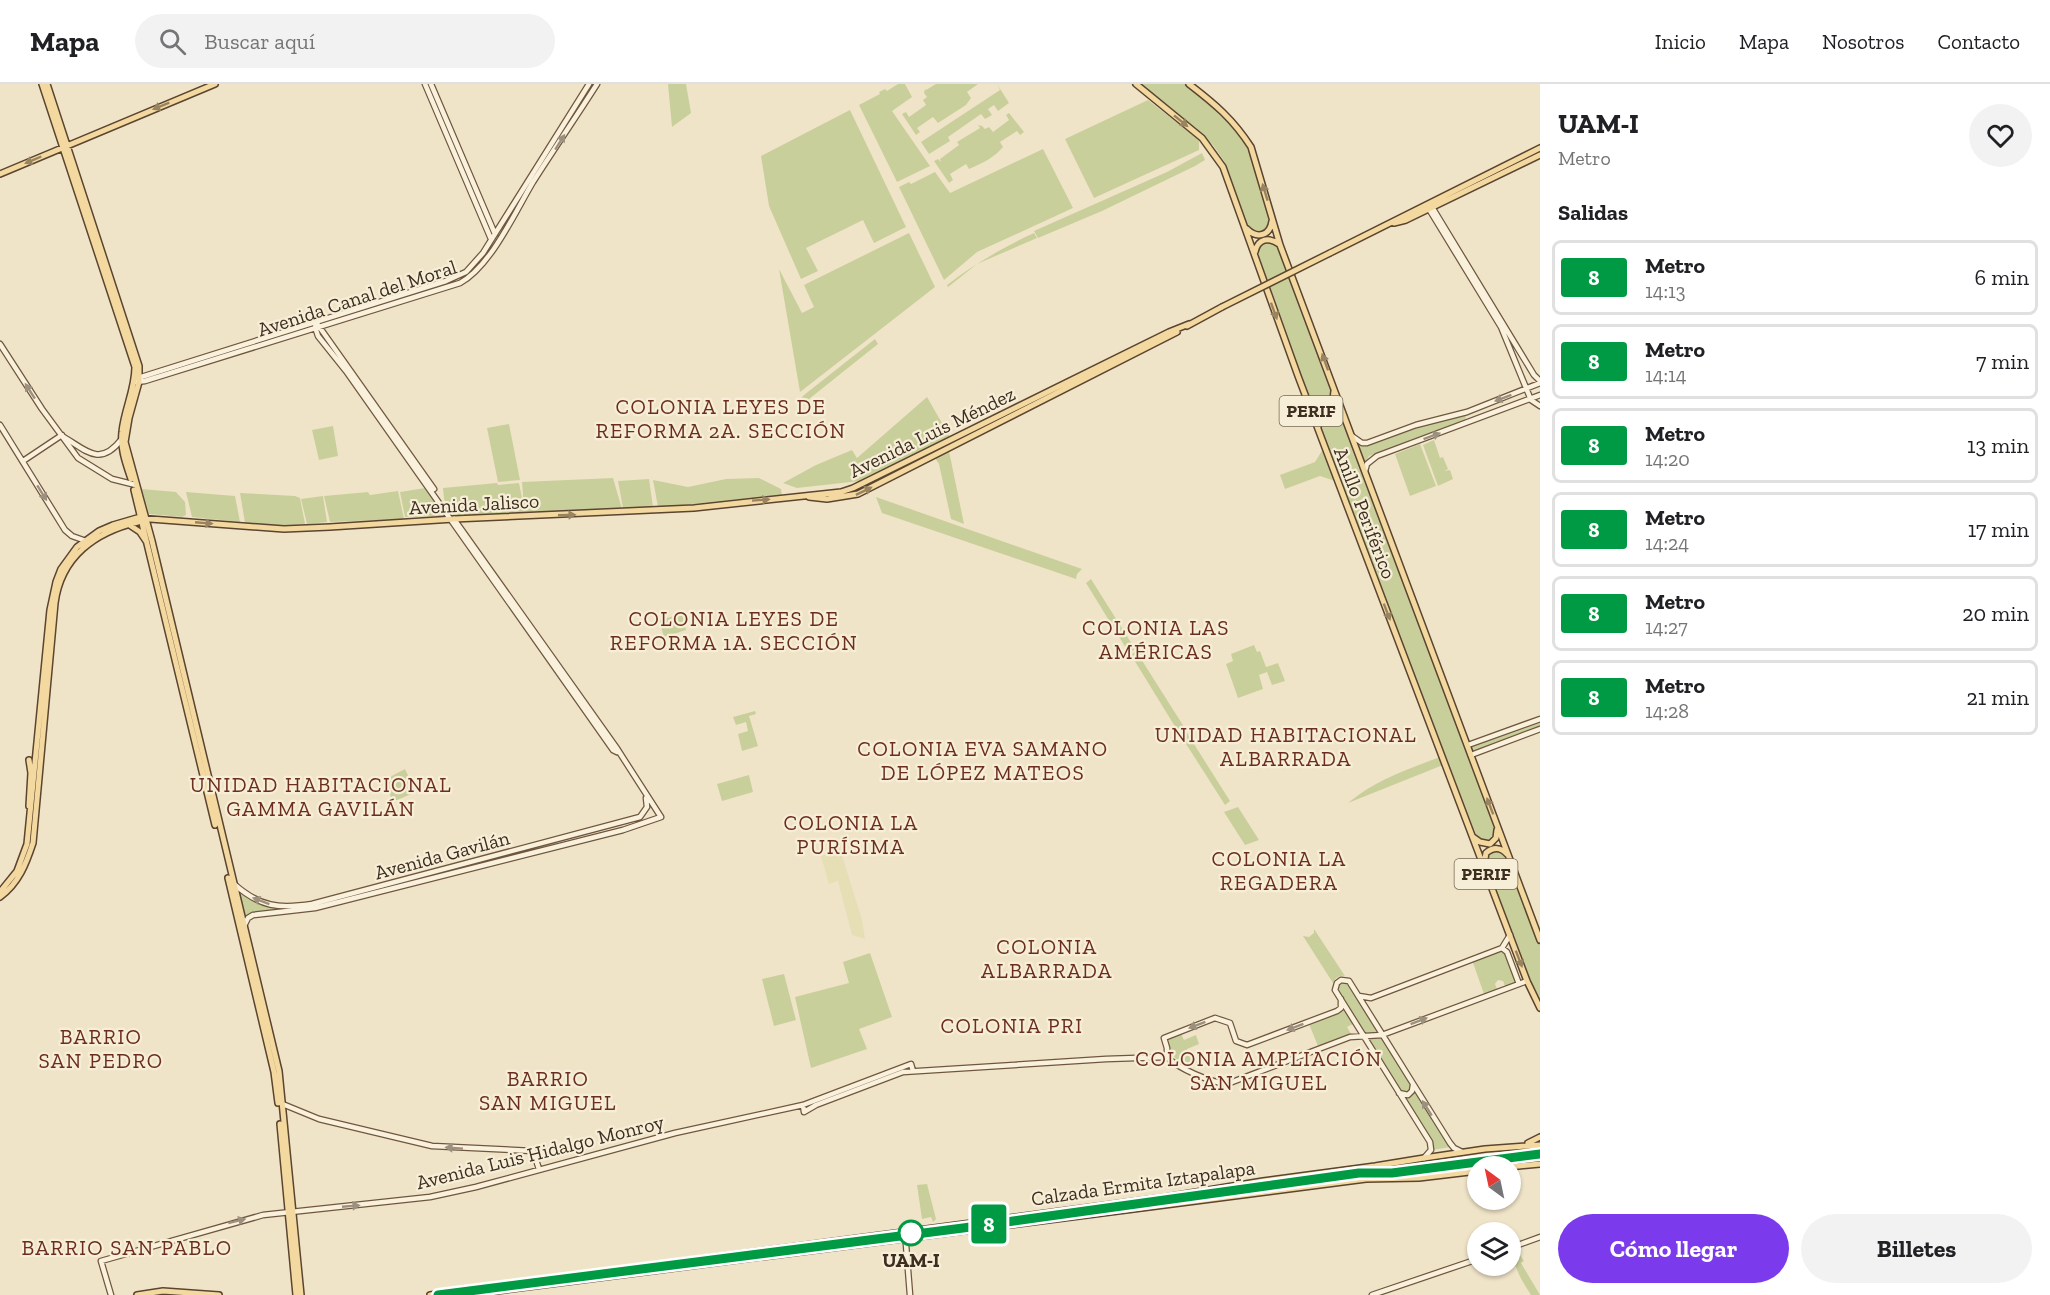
<!DOCTYPE html>
<html lang="es">
<head>
<meta charset="utf-8">
<style>
	body { margin:0; font-family:"Zilla Slab",serif; background:#f2f2f2; color:#202124; height:100vh; display:flex; flex-direction:column; font-size:22px; white-space:nowrap }
	* { box-sizing:border-box; margin:0 }
	p { font-size:20px; color:#757577 }
	.icon { flex:none; width:33px; height:33px; fill:none; stroke:currentColor; stroke-width:2; stroke-linecap:round; stroke-linejoin:round }
	.map { position:relative; flex:1; overflow:hidden }
	.sheet { display:flex; flex-direction:column; background:#fff; width:510px }
	.sheet>* { flex:none }
	.badge { padding:0 12px; border-radius:4px; font-size:21px; line-height:39px }
	.needle { width:39px; rotate:327deg }
	.controls { position:absolute; left:1467px; top:1072px; display:grid; gap:12px }
	.controls a { display:grid; place-items:center; width:54px; height:54px; border-radius:50%; background:#fff; box-shadow:0 2px 4px #0004; font-size:30px }
	.map>.badge { position:absolute; translate:-50% -50%; box-shadow:0 0 0 3px #fff }
	h2 { padding:0 18px; font-size:22px; line-height:54px }
	.round { display:grid; place-items:center; flex:none; width:63px; height:63px; border-radius:32px; background:#f2f2f2 }
	.headline { display:flex; align-items:center; justify-content:space-between; height:102px; padding:0 18px }
	h1 { font-size:28px; font-weight:700; line-height:45px }
	.button { display:flex; gap:12px; margin-top:auto; padding:12px 18px }
	.button a { flex:1; height:69px; border-radius:36px; background:#7c3aed; color:#fff; font-size:24px; font-weight:700; line-height:69px; text-align:center }
	.button a+a { background:#f2f2f2; color:#202124 }
	ul { padding:0; list-style:none }
	li { display:flex; align-items:center; gap:18px; height:75px; margin:0 12px 9px; padding:0 6px; border:3px solid #e0e0e0; border-radius:9px }
	li div { flex:1 }
	li b { display:block; font-size:22px }
	li em { font-style:normal }
	li .badge { min-width:66px; font-weight:700; text-align:center }
	header { display:flex; align-items:center; gap:36px; box-sizing:border-box; height:84px; padding:0 30px; background:#fff; border-bottom:2px solid #e0e0e0 }
	header strong { font-size:28px }
	nav { display:flex; gap:33px; margin-inline-start:auto; font-size:21px }
	.search { width:420px; height:54px; background:#f2f2f2; display:flex; align-items:center; gap:15px; box-sizing:border-box; padding:0 21px; border-radius:33px; color:#757577; font-size:22px }
	main { display:flex; flex:1; min-height:0 }
	.map>svg:first-child { display:block }
	.farmland { fill:#e6deb5 }
	.green { fill:#c9cf9b }
	.lines { fill:none; stroke-linecap:round; stroke-linejoin:round }
	.secondary-casing { stroke:#6f573f; stroke-width:7 }
	.primary-casing { stroke:#5b4430; stroke-width:8 }
	.secondary { stroke:#faf1dc; stroke-width:4.5 }
	.primary { stroke:#f3d9a0; stroke-width:5 }
	.rail { stroke:#3d2e20; stroke-width:1.5; stroke-dasharray:10 10; stroke-linecap:butt }
	.primary-bridge-casing { stroke:#5b4430; stroke-width:8; stroke-linecap:butt }
	.primary-bridge { stroke:#f3d9a0; stroke-width:5 }
	.oneway { fill:#988460 }
	.oneway2 { fill:#9c907e }
	.line-casing { stroke:#fff; stroke-width:14 }
	.line { stroke:#009a44; stroke-width:9 }
	.stop-dot { fill:#fff; stroke:#009a44; stroke-width:3 }
	.labels { text-anchor:middle; stroke-width:4.5; stroke-linejoin:round; paint-order:stroke }
	.shield { fill:#f7eed8; stroke:#756857; stroke-width:1.5 }
	.shield-label { font-size:18px; font-weight:bold; fill:#3d2e20 }
	.street-label { font-size:20px; fill:#3d2e20; stroke:#f7eed8 }
	.stop-label { font-size:20px; font-weight:bold; fill:#3d2e20; stroke:#f7eed8 }
	.neighbourhood-label { font-size:21px; letter-spacing:1.5px; fill:#6b2e1e; stroke:#f7eed8 }
</style>
</head>
<body>
<header>
<strong>Mapa</strong>
<div class="search"><svg class="icon" aria-label="search" viewBox="0 0 24 24"><circle cx="10" cy="10" r="6"/><path d="M15 15l6 6"/></svg>Buscar aquí</div>
<nav><a>Inicio</a><a>Mapa</a><a>Nosotros</a><a>Contacto</a></nav>
</header>
<main>
<div class="map">
<svg width="1540" height="1211" viewBox="0 0 1540 1211">
	<rect width="100%" height="100%" fill="#f0e4c8"/>
	<!-- farmland -->
	<path class="farmland" d="M840,765L862,836L865,855L852,851L838,797L829,800L821,772Z"/>
	<!-- green -->
	<path class="green" d="M668,0H686L691,29L672,43Z
		M898,0H905L912,13L892,27L930,82L897,98L859,21L880,10L879,8L885,5L887,7Z
		M936,0H978L967,8L971,14L966,21L938,39L933,33L917,44L920,48L916,51L902,30L906,28L909,33L926,21L923,16L927,13L924,9L925,5L926,6Z
		M997,0L1009,19L998,27L994,21L988,25L992,31L985,35L981,30L948,53L950,57L929,70L921,58L1000,6Z
		M1142,0C1155,0 1171,0 1184,0C1192,1 1200,11 1206,16C1250,51 1257,85 1270,137L1265,147L1258,149L1248,144L1224,77L1213,61Z
		M1148,16L1199,56V66L1094,114L1065,55Z
		M850,26L906,143L874,159L863,136L806,164L818,187L801,195L769,122L761,72Z
		M1009,29L1024,48L1020,51L1017,47L1000,58L1003,63C995,73 981,80 969,85L966,80L950,90L953,96L949,99L934,77L938,75L941,78L940,75L959,61L957,58L980,44L978,41L982,42L985,45L989,43L993,48L1009,36L1006,31Z
		M1043,65L1073,124L977,168L944,196L899,103L909,98L911,100L935,88L950,109Z
		M1202,69L1205,76L1195,82L1102,127L1038,154L1034,147L1167,88Z
		M909,149L935,203L800,308L779,185L802,229L814,223L804,201Z
		M1034,149L1037,154L977,180L948,203L947,201C976,179 1002,164 1034,149Z
		M1270,157L1276,160L1332,303L1331,314C1323,322 1316,321 1308,313L1256,168L1261,159Z
		M875,255L878,260L804,319L800,320L798,317L804,311Z
		M927,313L950,353L860,397L797,404L783,399L816,381L852,366L857,374Z
		M1334,327L1343,333L1495,745L1494,752L1488,757L1481,756L1476,751L1320,343L1321,333Z
		M1464,331L1466,332L1465,336L1369,372L1365,379L1358,360H1364L1415,342Z
		M509,340L520,396L498,398L487,344Z
		M333,342L338,372L319,376L312,346Z
		M1434,356L1440,374L1443,373L1448,385L1444,387L1450,386L1453,395L1438,402L1423,361Z
		M1420,360L1436,402L1410,412L1395,370Z
		M1323,365L1335,397L1320,392L1285,405L1280,391L1315,378Z
		M949,367L964,440L951,435L939,380L935,374Z
		M613,394L622,425L452,432L444,415L443,404L497,399L498,401L519,399L524,424L522,398Z
		M759,394L781,405L782,412C740,414 699,420 658,423L653,396L688,403L726,395Z
		M649,395L653,423L623,424L618,397Z
		M425,404L445,432L405,433L400,408Z
		M142,405L176,408L185,418L186,431L182,433L149,430Z
		M398,407L404,435L330,438L324,412L368,408L370,411Z
		M186,408L235,412L240,438L192,433Z
		M240,409L295,412L300,414L305,440L283,442L245,439Z
		M323,412L327,438L307,440L301,415Z
		M876,413L1082,485L1077,490L1076,495L882,429Z
		M1091,495L1135,565L1129,569L1086,499Z
		M682,530L686,546L664,553L659,536Z
		M1254,561L1257,568L1260,567L1266,583L1278,579L1285,597L1272,601L1267,588L1259,591L1263,605L1238,614L1226,580L1233,577L1231,570Z
		M1136,567L1186,646L1179,649L1131,571Z
		M755,627L756,630L749,632L758,662L742,667L738,650L748,647L746,638L736,641L733,633Z
		M1540,635V642L1473,669L1471,661Z
		M1187,649L1230,717L1225,721L1181,652Z
		M1440,673L1443,681L1348,719C1377,695 1406,686 1440,673Z
		M405,685L416,708L397,716H392L384,694L385,691L388,694Z
		M749,691L753,708L722,717L717,700Z
		M1238,723L1259,756L1245,761L1224,728Z
		M1493,766L1504,769L1540,860V919L1528,893L1490,790L1486,777L1487,770Z
		M236,805L240,806L256,819L281,826L243,834Z
		M1314,845L1345,892C1339,891 1335,894 1333,899L1303,852L1309,853L1314,849Z
		M1502,865L1506,869L1516,898L1505,902L1503,897L1498,896L1495,900L1497,905L1484,910L1472,876Z
		M870,869L892,933L859,945L867,965L811,984L795,913L849,899L843,878Z
		M784,890L796,936L774,942L762,895Z
		M1342,897L1348,899L1379,949H1366L1337,905V901Z
		M1344,926L1353,940L1347,943L1351,950L1318,962L1309,940Z
		M1181,950L1184,956L1196,951L1199,960L1187,965L1192,979L1211,972L1212,974L1187,983C1175,978 1171,968 1167,956Z
		M1381,952L1411,1002L1409,1008H1402L1366,953Z
		M1414,1005L1451,1063L1432,1066L1434,1061L1404,1012H1411Z
		M927,1100L936,1135L933,1138L931,1133L922,1135L917,1101Z
		M1517,1167L1524,1177L1521,1179L1540,1211H1531C1522,1197 1515,1186 1513,1169Z"/>
	<g class="lines">
		<defs>
			<path id="secondary" d="M425,0L491,155
				M431,0L495,150
				M1432,123L1534,291L1540,297
				M1429,125L1501,243L1531,316L1540,322
				M318,241L434,405
				M315,243L318,252L346,287L613,666L617,668
				M0,260L42,325L78,374L112,395L136,401
				M138,294L446,197L466,188L483,169L589,0
				M136,298L145,297L460,199C491,182 515,128 533,98C554,65 576,33 597,0
				M0,341L65,446L72,452L86,457
				M62,352C85,365 99,384 121,356
				M1352,352L1362,359H1367L1416,341L1467,328L1540,299
				M23,377L62,351
				M1365,387L1367,380L1377,372L1540,311
				M1468,661L1540,635
				M1471,671L1540,645
				M234,800C260,823 279,825 312,820L640,733L647,723L646,714
				M244,842L248,834L253,831L315,824L623,746L661,733L616,663L454,435
				M1502,864L1507,868L1519,900
				M1359,912L1371,914L1502,864L1510,851
				M1341,915V924L1337,927L1247,961L1236,957L1230,939L1215,934L1164,954L1167,964V973C1179,985 1210,998 1227,1000L1350,953L1382,951L1527,897
				M1399,1009L1408,1011L1412,1007L1413,1001
				M280,1019L319,1035L432,1062L533,1067L539,1085
				M803,1021L804,1028L816,1021L903,988L1106,975L1167,973
				M1424,1074L1431,1066L1430,1058L1335,906L1337,899L1341,896L1349,897L1450,1059L1454,1064L1462,1068
				M905,1148L910,1211
				M1510,1164L1540,1153
				M111,1211L101,1177L263,1131L430,1113L476,1103L675,1049L803,1021L911,980L913,987
				M1372,1211L1478,1175"/>
			<path id="primary" d="M42,0L135,283C135,306 124,326 122,348C120,364 126,380 131,395
				M47,0L139,282V298L129,334L125,358L152,457L279,987L301,1211
				M1136,0L1202,54L1223,83L1298,292L1527,897L1540,924
				M1189,0C1215,20 1233,35 1251,63L1280,161L1540,856
				M0,90L215,0
				M1394,139L1406,136L1540,71
				M1247,145C1257,155 1270,152 1272,137
				M1255,168C1258,154 1269,153 1279,160
				M1330,169L1540,64
				M1187,242L1222,223
				M1308,318C1316,326 1325,324 1333,316L1334,307
				M1318,343L1319,334L1326,327L1335,326L1344,332
				M134,406L215,741
				M809,413L827,415L858,410L1177,248
				M128,440L140,448L146,457
				M29,676L31,689L29,722
				M1473,753L1480,758L1490,760L1496,754L1497,746
				M1484,780L1486,769C1493,763 1501,763 1507,770
				M228,794L274,988L278,1019
				M0,808L17,787L27,760L50,526L56,498L61,485L77,463L99,447L113,441L137,434L284,445L330,443L454,435L694,424L841,408L853,404L1169,248L1189,240
				M0,813C19,799 26,780 33,759L55,519C61,473 95,448 138,438
				M280,1040L296,1211
				M1528,1059L1540,1053
				M1509,1083L1540,1080
				M137,1211L163,1207L219,1211
				M430,1211L1166,1113L1263,1097L1375,1082L1424,1074L1485,1065L1540,1061
				M466,1211L1366,1095L1419,1094L1478,1087"/>
		</defs>
		<!-- secondary casing -->
		<use href="#secondary" class="secondary-casing"/>
		<!-- primary casing -->
		<use href="#primary" class="primary-casing"/>
		<!-- secondary -->
		<use href="#secondary" class="secondary"/>
		<!-- primary -->
		<use href="#primary" class="primary"/>
		<!-- rail -->
		<path class="rail" d="M1237,1106L1359,1089H1392L1540,1070"/>
		<defs>
			<path id="primary-bridge" d="M1222,223L1330,169"/>
		</defs>
		<!-- primary-bridge casing -->
		<use href="#primary-bridge" class="primary-bridge-casing"/>
		<!-- primary-bridge -->
		<use href="#primary-bridge" class="primary-bridge"/>
	</g>
	<!-- one-way arrows -->
	<defs><path id="oneway-solid" d="M-6-.8H1V-3.2L6.5 0L1 3.2V.8H-6Z" transform="scale(1.5)"/></defs>
	<g class="oneway">
		<use href="#oneway-solid" transform="translate(161 22) rotate(158)"/>
		<use href="#oneway-solid" transform="translate(1181 37) rotate(39)"/>
		<use href="#oneway-solid" transform="translate(33 76) rotate(157)"/>
		<use href="#oneway-solid" transform="translate(1265 108) rotate(-107)"/>
		<use href="#oneway-solid" transform="translate(1274 227) rotate(70)"/>
		<use href="#oneway-solid" transform="translate(1325 278) rotate(-110)"/>
		<use href="#oneway-solid" transform="translate(864 407) rotate(-26)"/>
		<use href="#oneway-solid" transform="translate(761 416) rotate(-4)"/>
		<use href="#oneway-solid" transform="translate(567 431) rotate(-2)"/>
		<use href="#oneway-solid" transform="translate(204 439) rotate(5)"/>
		<use href="#oneway-solid" transform="translate(1387 528) rotate(69)"/>
		<use href="#oneway-solid" transform="translate(1490 722) rotate(-111)"/>
		<use href="#oneway-solid" transform="translate(1519 875) rotate(69)"/>
	</g>
	<g class="oneway2">
		<use href="#oneway-solid" transform="translate(560 58) rotate(-58)"/>
		<use href="#oneway-solid" transform="translate(30 307) rotate(-123)"/>
		<use href="#oneway-solid" transform="translate(1503 314) rotate(159)"/>
		<use href="#oneway-solid" transform="translate(1432 352) rotate(-20)"/>
		<use href="#oneway-solid" transform="translate(42 409) rotate(58)"/>
		<use href="#oneway-solid" transform="translate(261 817) rotate(-159)"/>
		<use href="#oneway-solid" transform="translate(1419 937) rotate(-21)"/>
		<use href="#oneway-solid" transform="translate(1197 941) rotate(159)"/>
		<use href="#oneway-solid" transform="translate(1295 943) rotate(159)"/>
		<use href="#oneway-solid" transform="translate(1427 1024) rotate(-122)"/>
		<use href="#oneway-solid" transform="translate(454 1064) rotate(-176)"/>
		<use href="#oneway-solid" transform="translate(351 1122) rotate(-5)"/>
		<use href="#oneway-solid" transform="translate(237 1137) rotate(-14)"/>
	</g>
	<g class="lines">
		<defs>
			<path id="line" d="M438,1211L963,1144L1359,1089H1392L1540,1070"/>
		</defs>
		<!-- line casing -->
		<use href="#line" class="line-casing"/>
		<!-- line -->
		<use href="#line" class="line"/>
	</g>
	<!-- markers -->
	<circle class="stop-dot" cx="911" cy="1149" r="12"/>
	<g class="labels">
		<!-- shield labels -->
		<g class="shield">
			<rect x="1279.5" y="312" width="63" height="30" rx="4.5"/>
			<rect x="1454.5" y="775" width="63" height="30" rx="4.5"/>
		</g>
		<g class="shield-label">
			<text x="1311" y="333">PERIF</text>
			<text x="1486" y="796">PERIF</text>
		</g>
		<!-- street labels -->
		<g class="street-label">
			<text transform="translate(357 214) rotate(-18)" y="7">Avenida Canal del Moral</text>
			<text transform="translate(932 348) rotate(-26)" y="7">Avenida Luis Méndez</text>
			<text transform="translate(474 420) rotate(-3)" y="7">Avenida Jalisco</text>
			<text transform="translate(1365 429) rotate(69)" y="7">Anillo Periférico</text>
			<text transform="translate(442 771) rotate(-15)" y="7">Avenida Gavilán</text>
			<text transform="translate(540 1068) rotate(-14)" y="7">Avenida Luis Hidalgo Monroy</text>
			<text transform="translate(1143 1099) rotate(-8)" y="7">Calzada Ermita Iztapalapa</text>
		</g>
		<!-- stop labels -->
		<g class="stop-label">
			<text x="911" y="1183">UAM-I</text>
		</g>
		<!-- neighbourhood labels -->
		<g class="neighbourhood-label">
			<text x="721" y="330">COLONIA LEYES DE<tspan x="721" dy="24">REFORMA 2A. SECCIÓN</tspan></text>
			<text x="734" y="542">COLONIA LEYES DE<tspan x="734" dy="24">REFORMA 1A. SECCIÓN</tspan></text>
			<text x="1156" y="551">COLONIA LAS<tspan x="1156" dy="24">AMÉRICAS</tspan></text>
			<text x="1286" y="658">UNIDAD HABITACIONAL<tspan x="1286" dy="24">ALBARRADA</tspan></text>
			<text x="983" y="672">COLONIA EVA SAMANO<tspan x="983" dy="24">DE LÓPEZ MATEOS</tspan></text>
			<text x="321" y="708">UNIDAD HABITACIONAL<tspan x="321" dy="24">GAMMA GAVILÁN</tspan></text>
			<text x="851" y="746">COLONIA LA<tspan x="851" dy="24">PURÍSIMA</tspan></text>
			<text x="1279" y="782">COLONIA LA<tspan x="1279" dy="24">REGADERA</tspan></text>
			<text x="1047" y="870">COLONIA<tspan x="1047" dy="24">ALBARRADA</tspan></text>
			<text x="1012" y="949">COLONIA PRI</text>
			<text x="101" y="960">BARRIO<tspan x="101" dy="24">SAN PEDRO</tspan></text>
			<text x="1259" y="982">COLONIA AMPLIACIÓN<tspan x="1259" dy="24">SAN MIGUEL</tspan></text>
			<text x="548" y="1002">BARRIO<tspan x="548" dy="24">SAN MIGUEL</tspan></text>
			<text x="127" y="1171">BARRIO SAN PABLO</text>
		</g>
	</g>
</svg>
<div class="controls">
<a><svg class="needle" viewBox="-14 -14 28 28"><path d="M0-13l5 13h-10z" fill="#e53935"/><path d="M0 13l5-13h-10z" fill="#757577"/></svg></a>
<a><svg class="icon" aria-label="layers" viewBox="0 0 24 24"><path d="M12 4l9 5-9 5-9-5zM3 14l9 5 9-5"/></svg></a>
</div>
<b class="badge" style="left:989px;top:1140px;background:#009a44;color:#fff">8</b>
</div>
<section class="sheet">
<div class="headline"><div><h1>UAM-I</h1><p>Metro</p></div><a class="round"><svg class="icon" aria-label="heart" viewBox="0 0 24 24"><path d="M12 20l-8-8c-3-5 5-10 8-4 3-6 11-1 8 4z"/></svg></a></div>
<h2>Salidas</h2>
<ul>
<li><span class="badge" style="background:#009a44;color:#fff">8</span><div><b>Metro</b><p>14:13</p></div><em>6 min</em></li>
<li><span class="badge" style="background:#009a44;color:#fff">8</span><div><b>Metro</b><p>14:14</p></div><em>7 min</em></li>
<li><span class="badge" style="background:#009a44;color:#fff">8</span><div><b>Metro</b><p>14:20</p></div><em>13 min</em></li>
<li><span class="badge" style="background:#009a44;color:#fff">8</span><div><b>Metro</b><p>14:24</p></div><em>17 min</em></li>
<li><span class="badge" style="background:#009a44;color:#fff">8</span><div><b>Metro</b><p>14:27</p></div><em>20 min</em></li>
<li><span class="badge" style="background:#009a44;color:#fff">8</span><div><b>Metro</b><p>14:28</p></div><em>21 min</em></li>
</ul>
<div class="button"><a>Cómo llegar</a><a>Billetes</a></div>
</section>
</main>
</body>
</html>
